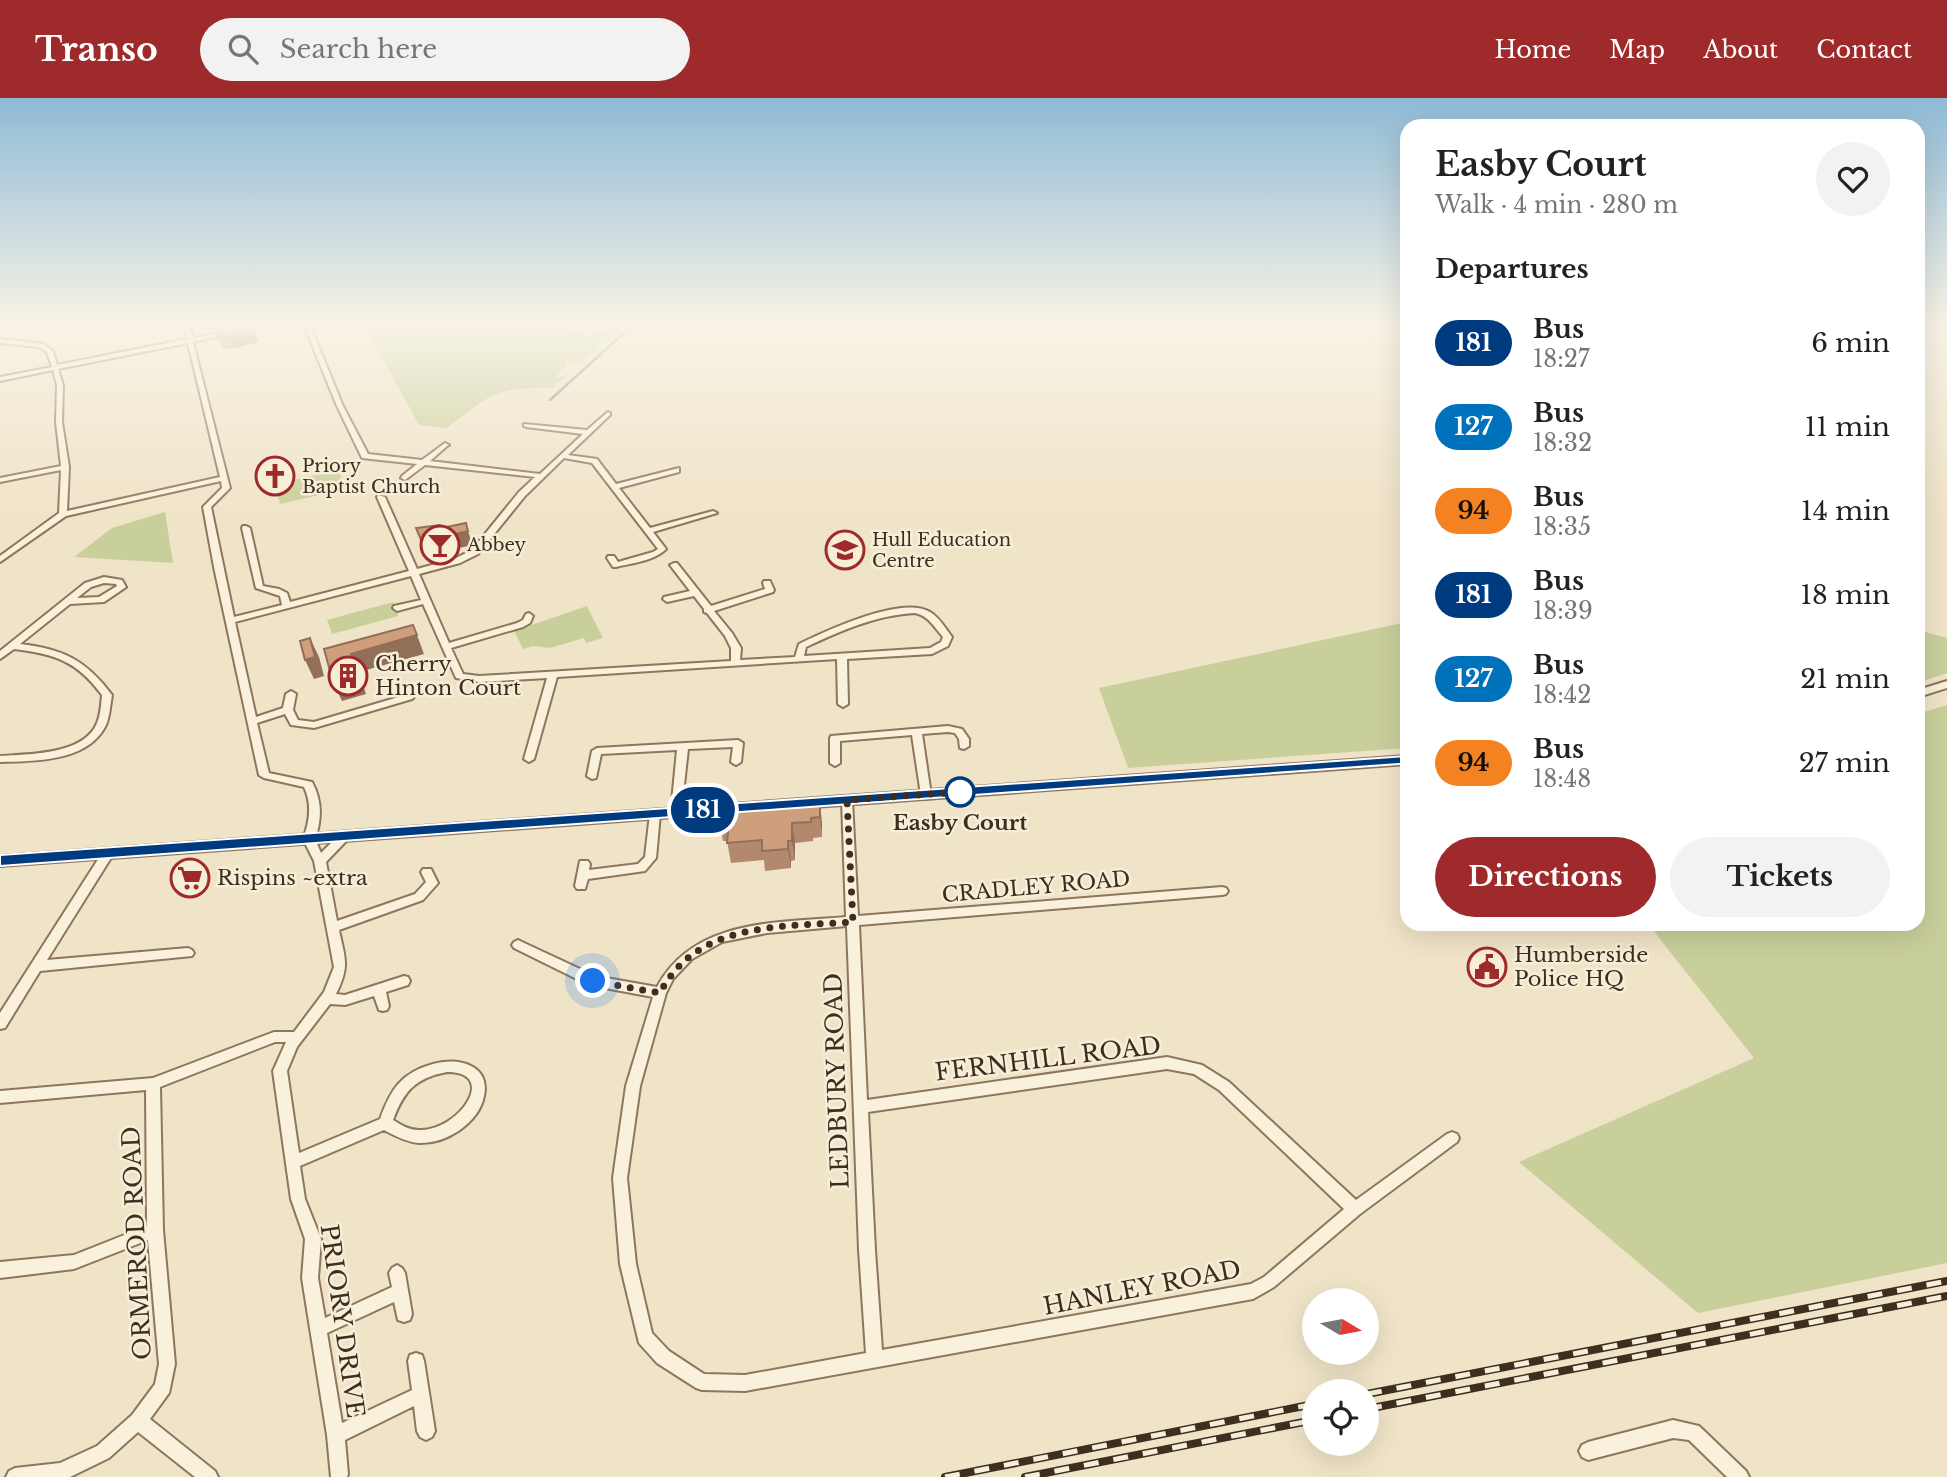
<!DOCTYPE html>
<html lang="en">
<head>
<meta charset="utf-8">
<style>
	body { margin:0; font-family:"Libre Baskerville",serif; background:#f2f2f2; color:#222; height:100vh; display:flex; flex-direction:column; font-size:26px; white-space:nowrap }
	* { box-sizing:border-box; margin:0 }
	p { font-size:23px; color:#767676 }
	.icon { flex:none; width:38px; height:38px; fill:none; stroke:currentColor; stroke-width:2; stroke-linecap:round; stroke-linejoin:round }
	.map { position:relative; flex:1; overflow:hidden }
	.panel { position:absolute; left:1400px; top:21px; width:525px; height:812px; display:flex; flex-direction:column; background:#fff; border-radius:21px; box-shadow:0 7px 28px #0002 }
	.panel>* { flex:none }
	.badge { padding:0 14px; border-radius:23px; font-size:24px; line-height:46px }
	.needle { width:46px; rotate:100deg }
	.buttons { position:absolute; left:1302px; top:1190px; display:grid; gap:14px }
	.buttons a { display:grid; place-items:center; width:77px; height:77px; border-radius:50%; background:#fff; box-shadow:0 7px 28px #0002; font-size:35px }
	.you { position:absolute; width:35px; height:35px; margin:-18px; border:5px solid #fff; border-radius:50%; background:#1a73e8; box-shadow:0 0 0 10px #1a73e833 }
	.map>.badge { position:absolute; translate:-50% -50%; box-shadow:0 0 0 4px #fff }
	h2 { padding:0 35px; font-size:26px; line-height:63px }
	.round { display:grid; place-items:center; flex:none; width:74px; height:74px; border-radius:37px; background:#f2f2f2 }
	.headline { display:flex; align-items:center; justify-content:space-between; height:119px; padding:0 35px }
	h1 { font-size:33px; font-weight:700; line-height:52px }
	.primary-button { display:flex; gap:14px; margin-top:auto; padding:14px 35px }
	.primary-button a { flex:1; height:80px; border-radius:42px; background:#9e2a2b; color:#fff; font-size:28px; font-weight:700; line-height:80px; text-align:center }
	.primary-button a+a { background:#f2f2f2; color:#222 }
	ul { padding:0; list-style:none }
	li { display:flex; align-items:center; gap:21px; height:84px; padding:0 35px }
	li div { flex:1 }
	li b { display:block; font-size:26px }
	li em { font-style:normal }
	li .badge { min-width:77px; font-weight:700; text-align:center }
	header { display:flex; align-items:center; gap:42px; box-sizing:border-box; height:98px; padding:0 35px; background:#9e2a2b; color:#fff }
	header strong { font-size:33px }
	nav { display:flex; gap:38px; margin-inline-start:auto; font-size:24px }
	.search { width:490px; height:63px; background:#f2f2f2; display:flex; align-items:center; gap:18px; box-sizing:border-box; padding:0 24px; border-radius:38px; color:#767676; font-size:26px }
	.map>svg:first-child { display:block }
	.green { fill:#c9cf9b }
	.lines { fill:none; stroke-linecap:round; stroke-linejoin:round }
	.stream { stroke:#6f938a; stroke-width:2.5 }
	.minor-casing { stroke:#8d765c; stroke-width:4 }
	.tertiary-casing { stroke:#8d765c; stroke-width:4 }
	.minor { fill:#faf1dc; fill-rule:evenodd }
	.tertiary { fill:#faf1dc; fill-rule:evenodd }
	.rail-casing { stroke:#3d2e20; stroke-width:8 }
	.rail { stroke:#f7eed8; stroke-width:5; stroke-dasharray:15; stroke-linecap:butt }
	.wall { fill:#b2896c }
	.shaded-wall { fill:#916f58 }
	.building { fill:#cf9f7d; stroke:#916f58; stroke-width:2 }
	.line { fill:#003b80; stroke:#fff; stroke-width:2 }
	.walk { stroke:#3d2e20; stroke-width:7; stroke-dasharray:0 12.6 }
	.stop-dot { fill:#fff; stroke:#003b80; stroke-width:3.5 }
	.labels { text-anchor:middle; stroke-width:5; stroke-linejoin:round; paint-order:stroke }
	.far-poi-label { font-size:18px; fill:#3d2e20; stroke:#f7eed8; text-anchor:start }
	.poi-label { font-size:21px; fill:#3d2e20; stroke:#f7eed8; text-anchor:start }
	.stop-label { font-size:21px; font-weight:bold; fill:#3d2e20; stroke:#f7eed8 }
	.street-label { font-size:21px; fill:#3d2e20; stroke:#f7eed8 }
	.near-street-label { font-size:24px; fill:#3d2e20; stroke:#f7eed8 }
</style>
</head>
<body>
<header>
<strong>Transo</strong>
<div class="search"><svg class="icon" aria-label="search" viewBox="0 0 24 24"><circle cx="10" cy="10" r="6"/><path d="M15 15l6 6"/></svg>Search here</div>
<nav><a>Home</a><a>Map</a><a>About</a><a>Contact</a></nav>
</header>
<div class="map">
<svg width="1947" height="1379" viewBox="0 0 1947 1379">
	<rect width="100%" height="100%" fill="#f0e4c8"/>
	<!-- green -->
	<path class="green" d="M363,225H504L499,236L504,240L502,236L506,225H552L558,230L566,228L572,233L579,231L586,237L617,230L611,225L625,227L581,265H569L563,256L567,266L555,279L568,277L552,290C495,290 491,295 447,330L419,327Z
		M338,372L346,391L280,406L275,386Z
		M165,414L173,465L74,459L112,430Z
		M393,504L398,518L332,536L327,522Z
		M587,508L603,540L586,545L584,540L550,550L533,548L523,551L514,533Z
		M1407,524V650L1128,670L1099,590Z
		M1918,532L1947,540V575L1918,585Z
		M1947,607V1165L1698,1215L1519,1064L1754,960L1648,826H1918V616Z"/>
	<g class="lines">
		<!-- stream -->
		<path class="stream" d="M550,302L635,225"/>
		<defs>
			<path id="minor" d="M183,225H189L193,240L269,225H279L193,244L230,390L211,409L234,519L282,507L280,498L256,490L242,430L243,428H246L250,430L263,488L279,491L287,495L290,504L409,473L377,399L378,397L385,399L417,471L454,461L472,452L519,394L535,379L425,367L405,382L401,380L402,378L417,366L362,360L337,308L303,225H309L343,308L368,356L422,362L445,345L449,347L447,348L430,363L540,376L583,336L526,329L524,328V326L587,332L608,314L610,315V317L568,357L597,361L616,386L679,370V374L619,390L650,430L713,413L717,415L653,434L666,451C654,463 632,465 616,469H613L607,460L608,458H614L618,464L653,454L658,451L592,365L564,360L525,398L478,456L460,465L419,476L449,545L517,525L523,522L526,516L529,515L533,518L530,525L523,529L451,550L463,576L479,578L731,563V550L725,538L707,515L704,514V511L694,498L667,504L663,501L664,499L690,493L670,467L674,465H677L711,508L765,491L763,485L764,483H770L774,492L773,494L714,513L732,535L741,550L740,562L795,559L799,546C826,533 902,497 930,514C939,519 946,531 952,539L948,548L932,556L847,561L848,606L843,609L838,606L837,561L557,579L534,661L529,664L524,661L547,580L479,584L456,580L423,506L397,513L393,510L394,508L421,502L411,478L235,524L256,619L283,610L286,596L291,593L296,596L293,612L298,622L314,624L409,596L414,599L412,601L314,630L291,627L285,616L257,625L269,675L312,684C322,702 322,721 315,741L321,755L340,736L344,735L350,739L326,764L337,823L415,796L426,784L421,774L423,771H431L438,785L423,802L339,832C345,861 350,868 336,896L345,897L404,878L408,879L410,883L408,887L386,894L389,908L387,912L383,913L379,912L374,898L345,907L330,906L297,949L287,973L299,1055L380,1021C391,991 401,975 433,966C456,959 491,966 484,998C479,1025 446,1046 419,1045C407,1044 395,1038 384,1032L300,1068L305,1101L321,1141L318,1180L325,1220L392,1189L389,1175L392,1170L397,1167L402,1170L405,1175L412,1216L410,1222L404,1224L398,1222L394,1204L327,1235L342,1325L412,1292L408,1263L410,1257L416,1255L422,1257L424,1263L435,1333L432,1339L426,1342L420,1339L417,1333L414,1308L345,1342L348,1376L347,1379H331L327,1337L302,1180L305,1141L291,1101L273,973L286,944H275L160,989L163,1132L175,1266L169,1295L150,1321L215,1373L218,1379H195L138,1334L109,1360L70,1379H6L9,1373L15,1370L60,1365L97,1348L132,1317L155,1286L159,1266L148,1142L74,1171L0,1180V1164L74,1157L147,1128L146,992L0,1005V993L153,980L274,934H294L324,894L334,869L314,763L303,741C310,723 312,706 304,689L264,680L259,677L214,469L203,409L222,390L221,383L66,418L0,464V458L59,415L61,372L0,384V380L61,368L56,324L57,287L53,272L0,283V279L52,269L47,254L39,249L0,245V241L43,246L53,253L57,267L187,241ZM188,245L220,379L67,413L69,369L62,324L63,287L58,271ZM915,515C929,518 934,529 943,539L941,544L930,550L804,558L806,549C840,533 876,517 915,515ZM447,974C500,974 458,1034 419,1032C409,1032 401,1027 393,1022C404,993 415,980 447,974Z
				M104,479L122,482L126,489L104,504L70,506L20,546C63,551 86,562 112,597C110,607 110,620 105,629C86,664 34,663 0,664V658C29,656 84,657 97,625C101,616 101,606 102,597C77,563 55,556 14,551L0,561V553L85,485ZM104,485L116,486L117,488L99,499L77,500L91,489Z
				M948,628L962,631L969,641V648L964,651L960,650L959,641L955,635L948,634L922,636L931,697L930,700L926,701L921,697L912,637L840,643V665L835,668L830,665V640L831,638Z
				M738,642L743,645L741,664L736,667L731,664L733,649L688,651L681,714L676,718L671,714L677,652L601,656L596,680L592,681L587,678L592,653L597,650Z
				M847,698L852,702L858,818L1222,789L1226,790L1228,793L1226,796L1222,797L859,827L867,1002L1167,959L1202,967L1229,984L1356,1102L1447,1036L1452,1034L1457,1036L1459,1040L1457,1044L1360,1116L1274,1189L1253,1201L745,1293L702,1292L696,1290L657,1265L639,1245L620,1166L613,1080L626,988L653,899L589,887L514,850L512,847L514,844L518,842L522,844L595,878L657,889C694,820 778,825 846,819L842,702ZM847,828L859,1152L866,1255L745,1277L704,1276L669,1253L652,1235L636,1166L627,1080L640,988L666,895L673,881L692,861L722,844L767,835ZM1167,971L1194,976L1219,992L1344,1111L1264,1179L1251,1186L882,1252L875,1152L868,1014Z
				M655,712L660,716L656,760L645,773L588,781L585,791H577L575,788L580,763H588L590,766L589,772L638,766L645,759L650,716Z
				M108,751L112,752L114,755L47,862L188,850L192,852L194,855L192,858L40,873L5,930L0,931V915L104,752Z
				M1673,1322L1699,1328L1746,1373L1749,1379H1727L1689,1342L1673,1340L1588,1362L1582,1359L1579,1353L1582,1347L1588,1344Z"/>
			<path id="tertiary" d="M1947,583V590L1918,599V592Z
				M1407,658V666L0,768V758Z"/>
		</defs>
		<!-- minor casing -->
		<use href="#minor" class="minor-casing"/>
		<!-- tertiary casing -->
		<use href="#tertiary" class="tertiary-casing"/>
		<!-- minor -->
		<use href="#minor" class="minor"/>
		<!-- tertiary -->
		<use href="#tertiary" class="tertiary"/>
		<defs>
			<path id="rail" d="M1367,1296L1947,1183
				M1367,1311L1947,1198
				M945,1379L1314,1306
				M1025,1379L1314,1322"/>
		</defs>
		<!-- rail casing -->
		<use href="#rail" class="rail-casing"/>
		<!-- rail -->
		<use href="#rail" class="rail"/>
	</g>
	<!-- wall -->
	<path class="wall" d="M207,225L254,233L259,244L235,250L224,251L217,241L213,233L212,234Z
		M820,705L822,739L813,740V743L795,745V762L791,763V770L765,773L764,762L731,765L727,743H723L719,723Z"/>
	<!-- shaded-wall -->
	<path class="shaded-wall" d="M220,225H240L212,230L213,233L212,234L209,227Z
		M254,233L259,244L235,250L230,239Z
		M466,425L472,447L426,458L422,444Z
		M417,537L424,556L359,574L366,596L342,603L333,584L351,556Z
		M310,540L319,559L324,578L314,581L305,562Z
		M820,705L822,725V739L820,719Z
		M792,725L795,745V762L792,743Z
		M788,743L791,763V770L788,751Z"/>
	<!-- building -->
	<path class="building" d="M237,225H246L254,233L230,239L219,240L212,230Z
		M466,425L468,433L422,444L416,430L440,427L442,430Z
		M413,527L417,537L351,556L358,577L333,584L324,551Z
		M310,540L315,559L305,562L300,543Z
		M820,705V719L811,720V724L792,725V743H788V751L762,753V742L727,745L729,722L719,723V713Z"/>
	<!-- sky -->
	<linearGradient id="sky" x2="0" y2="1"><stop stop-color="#8fbad6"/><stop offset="0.54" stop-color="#f8f3e6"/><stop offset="1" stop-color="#f8f3e6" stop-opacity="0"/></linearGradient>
	<rect width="1947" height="418" fill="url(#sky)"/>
	<!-- line -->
	<path class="line" d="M1407,658L1412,659V665L0,768V757Z"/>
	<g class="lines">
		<!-- walk -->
		<path class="walk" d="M593,883L660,895C697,823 782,829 853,824L847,702L960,694"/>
	</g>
	<!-- icons -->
	<defs>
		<symbol id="church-ring" viewBox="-11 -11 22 22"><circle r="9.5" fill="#f7eed8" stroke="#9e2a2b" stroke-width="1.5"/><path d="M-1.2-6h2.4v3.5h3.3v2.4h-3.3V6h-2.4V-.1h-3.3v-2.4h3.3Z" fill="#9e2a2b"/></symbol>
		<symbol id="bar-ring" viewBox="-11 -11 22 22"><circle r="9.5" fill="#f7eed8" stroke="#9e2a2b" stroke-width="1.5"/><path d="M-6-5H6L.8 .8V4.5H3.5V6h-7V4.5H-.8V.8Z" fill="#9e2a2b"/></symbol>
		<symbol id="school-ring" viewBox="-11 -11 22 22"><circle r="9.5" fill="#f7eed8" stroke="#9e2a2b" stroke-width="1.5"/><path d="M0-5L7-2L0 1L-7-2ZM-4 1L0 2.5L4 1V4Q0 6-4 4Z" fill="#9e2a2b"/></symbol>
		<symbol id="building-ring" viewBox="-11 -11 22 22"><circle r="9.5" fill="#f7eed8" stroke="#9e2a2b" stroke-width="1.5"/><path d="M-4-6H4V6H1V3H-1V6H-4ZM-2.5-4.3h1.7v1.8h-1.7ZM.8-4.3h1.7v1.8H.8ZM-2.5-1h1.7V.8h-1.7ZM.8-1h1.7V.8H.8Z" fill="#9e2a2b"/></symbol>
		<symbol id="supermarket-ring" viewBox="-11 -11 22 22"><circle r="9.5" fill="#f7eed8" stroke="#9e2a2b" stroke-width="1.5"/><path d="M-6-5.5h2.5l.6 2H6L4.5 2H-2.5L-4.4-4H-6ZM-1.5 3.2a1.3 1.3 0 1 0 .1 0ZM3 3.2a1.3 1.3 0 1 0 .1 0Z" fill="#9e2a2b"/></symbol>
		<symbol id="civic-ring" viewBox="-11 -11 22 22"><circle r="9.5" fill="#f7eed8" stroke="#9e2a2b" stroke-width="1.5"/><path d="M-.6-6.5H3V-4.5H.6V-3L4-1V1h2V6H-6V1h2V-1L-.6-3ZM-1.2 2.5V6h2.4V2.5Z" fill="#9e2a2b"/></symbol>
	</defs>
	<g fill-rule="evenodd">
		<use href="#church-ring" x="253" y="356" width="44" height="44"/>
		<use href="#bar-ring" x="418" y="425" width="44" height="44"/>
		<use href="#school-ring" x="823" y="430" width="44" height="44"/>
		<use href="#building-ring" x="326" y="556" width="44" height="44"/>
		<use href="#supermarket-ring" x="168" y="758" width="44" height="44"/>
		<use href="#civic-ring" x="1465" y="847" width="44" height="44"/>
	</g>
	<!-- markers -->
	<circle class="stop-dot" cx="960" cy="694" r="14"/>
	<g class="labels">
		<!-- far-poi labels -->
		<g class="far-poi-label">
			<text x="302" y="374">Priory<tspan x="302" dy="21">Baptist Church</tspan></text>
			<text x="872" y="448">Hull Education<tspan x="872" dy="21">Centre</tspan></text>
			<text x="467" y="453">Abbey</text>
		</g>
		<!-- poi labels -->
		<g class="poi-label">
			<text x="375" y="573">Cherry<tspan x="375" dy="24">Hinton Court</tspan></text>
			<text x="217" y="787">Rispins ~extra</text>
			<text x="1514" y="864">Humberside<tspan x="1514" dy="24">Police HQ</tspan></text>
		</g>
		<!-- stop labels -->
		<g class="stop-label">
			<text x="960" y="732">Easby Court</text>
		</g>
		<!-- street labels -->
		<g class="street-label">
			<text transform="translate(1036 789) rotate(-5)" y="7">CRADLEY ROAD</text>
		</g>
		<!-- near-street labels -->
		<g class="near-street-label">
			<text transform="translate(1048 961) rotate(-7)" y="8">FERNHILL ROAD</text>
			<text transform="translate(837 983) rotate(-92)" y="8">LEDBURY ROAD</text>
			<text transform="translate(137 1145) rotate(-93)" y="8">ORMEROD ROAD</text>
			<text transform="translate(1142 1190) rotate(-11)" y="8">HANLEY ROAD</text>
			<text transform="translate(342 1223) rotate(82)" y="8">PRIORY DRIVE</text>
		</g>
	</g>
</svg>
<div class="buttons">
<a><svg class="needle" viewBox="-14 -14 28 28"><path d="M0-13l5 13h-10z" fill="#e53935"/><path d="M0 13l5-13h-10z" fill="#767676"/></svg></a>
<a><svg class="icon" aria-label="locate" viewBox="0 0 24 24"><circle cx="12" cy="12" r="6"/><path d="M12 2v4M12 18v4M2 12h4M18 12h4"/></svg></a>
</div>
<div class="you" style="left:593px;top:883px"></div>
<b class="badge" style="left:703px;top:712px;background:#003b80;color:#fff">181</b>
<section class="panel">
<div class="headline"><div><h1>Easby Court</h1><p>Walk · 4 min · 280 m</p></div><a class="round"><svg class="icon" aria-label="heart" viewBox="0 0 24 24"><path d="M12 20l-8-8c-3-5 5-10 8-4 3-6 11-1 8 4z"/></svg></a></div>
<h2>Departures</h2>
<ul>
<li><span class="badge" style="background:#003b80;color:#fff">181</span><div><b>Bus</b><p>18:27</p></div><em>6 min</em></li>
<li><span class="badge" style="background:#0072bc;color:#fff">127</span><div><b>Bus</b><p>18:32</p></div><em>11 min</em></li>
<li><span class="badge" style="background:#f58220;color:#111">94</span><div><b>Bus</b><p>18:35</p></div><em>14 min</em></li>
<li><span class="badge" style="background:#003b80;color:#fff">181</span><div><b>Bus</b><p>18:39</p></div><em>18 min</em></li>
<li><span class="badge" style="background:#0072bc;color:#fff">127</span><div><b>Bus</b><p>18:42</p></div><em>21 min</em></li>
<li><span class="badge" style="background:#f58220;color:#111">94</span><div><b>Bus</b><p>18:48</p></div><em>27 min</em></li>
</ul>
<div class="primary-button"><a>Directions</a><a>Tickets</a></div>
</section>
</div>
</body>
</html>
